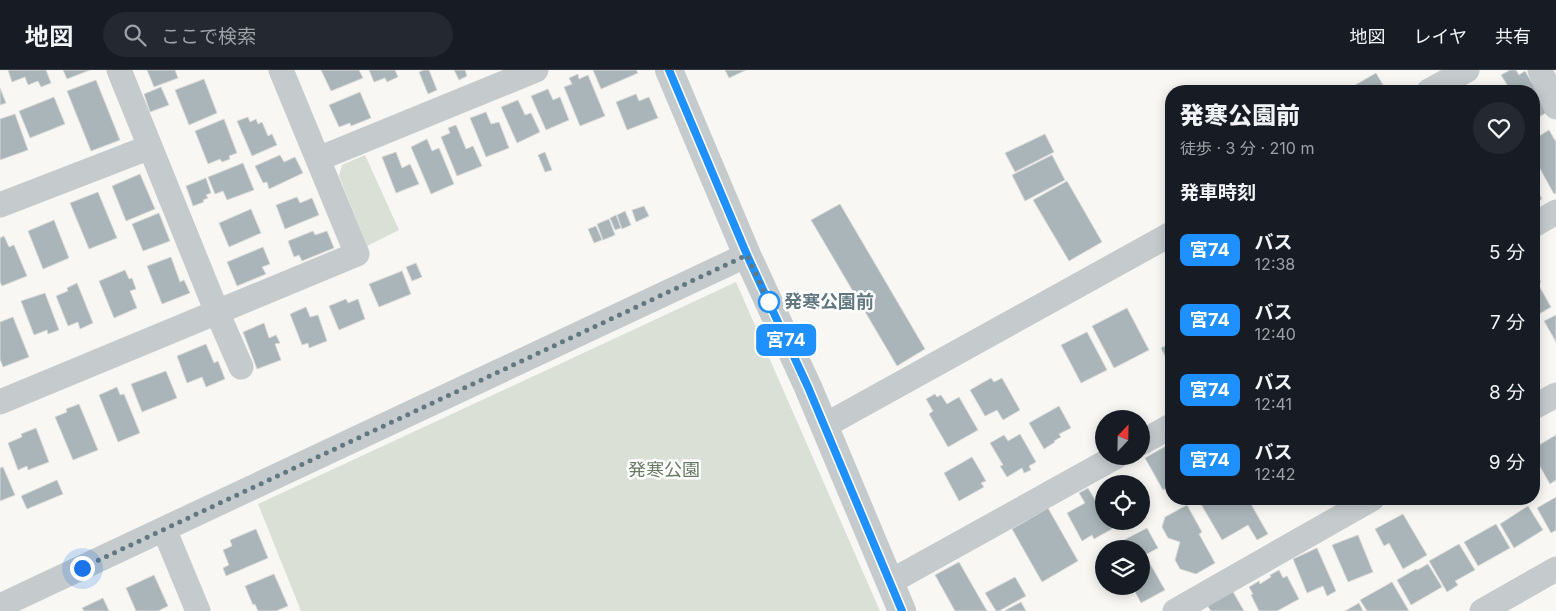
<!DOCTYPE html>
<html lang="ja">
<head>
<meta charset="utf-8">
<style>
	body { margin:0; font-family:Inter,"Noto Sans JP",sans-serif; background:#242831; color:#f1f3f6; height:100vh; display:flex; flex-direction:column; font-size:19px; white-space:nowrap }
	* { box-sizing:border-box; margin:0 }
	p { font-size:16px; color:#9ea1a6 }
	.icon { flex:none; width:28px; height:28px; fill:none; stroke:currentColor; stroke-width:2; stroke-linecap:round; stroke-linejoin:round }
	.map { position:relative; flex:1; overflow:hidden }
	.drawer { position:absolute; left:1165px; top:15px; width:375px; height:420px; display:flex; flex-direction:column; background:#171b24; border-radius:20px; box-shadow:0 2px 12px #0003 }
	.drawer>* { flex:none }
	.badge { padding:0 10px; border-radius:8px; font-size:18px; line-height:32px }
	.needle { width:32px; rotate:22deg }
	.buttons { position:absolute; left:1095px; top:340px; display:grid; gap:10px }
	.buttons a { display:grid; place-items:center; width:55px; height:55px; border-radius:50%; background:#171b24; box-shadow:0 2px 12px #0003; font-size:25px }
	.you { position:absolute; width:25px; height:25px; margin:-12px; border:4px solid #fff; border-radius:50%; background:#1a73e8; box-shadow:0 0 0 8px #1a73e833 }
	.map>.badge { position:absolute; translate:-50% -50%; box-shadow:0 0 0 2px #fff }
	h2 { padding:0 15px; font-size:19px; line-height:45px }
	.round { display:grid; place-items:center; flex:none; width:52px; height:52px; border-radius:26px; background:#242831 }
	.summary { display:flex; align-items:center; justify-content:space-between; height:85px; padding:0 15px }
	h1 { font-size:24px; font-weight:800; line-height:38px }
	ul { padding:0; list-style:none }
	li { display:flex; align-items:center; gap:15px; height:70px; padding:0 15px }
	li div { flex:1 }
	li b { display:block; font-size:19px }
	li em { font-style:normal }
	li .badge { min-width:55px; font-weight:700; text-align:center }
	header { display:flex; align-items:center; gap:30px; box-sizing:border-box; height:70px; padding:0 25px; background:#171b24; border-bottom:1px solid #363941 }
	header strong { font-size:24px }
	nav { display:flex; gap:28px; margin-inline-start:auto; font-size:18px }
	.search { width:350px; height:45px; background:#242831; display:flex; align-items:center; gap:12px; box-sizing:border-box; padding:0 18px; border-radius:28px; color:#9ea1a6; font-size:19px }
	.map>svg:first-child { display:block }
	.green { fill:#dae0d5 }
	.building { fill:#a9b5b8; stroke:#d9d9d7 }
	.lines { fill:none; stroke-linecap:round; stroke-linejoin:round }
	.minor { stroke:#c5cacc; stroke-width:25 }
	.tertiary { stroke:#c5cacc; stroke-width:28 }
	.line-casing { stroke:#fff; stroke-width:11 }
	.line { stroke:#1e90ff; stroke-width:8 }
	.walk { stroke:#617881; stroke-width:5; stroke-dasharray:0 9 }
	.stop-dot { fill:#fff; stroke:#1e90ff; stroke-width:2.5 }
	.labels { text-anchor:middle; stroke-width:5; stroke-linejoin:round; paint-order:stroke }
	.stop-label { font-size:18px; font-weight:bold; fill:#617881; stroke:#fff; text-anchor:start }
	.park-label { font-size:18px; fill:#687961; stroke:#fff }
</style>
</head>
<body>
<header>
<strong>地図</strong>
<div class="search"><svg class="icon" aria-label="search" viewBox="0 0 24 24"><circle cx="10" cy="10" r="6"/><path d="M15 15l6 6"/></svg>ここで検索</div>
<nav><a>地図</a><a>レイヤ</a><a>共有</a></nav>
</header>
<div class="map">
<svg width="1556" height="541" viewBox="0 0 1556 541">
	<rect width="100%" height="100%" fill="#f8f7f4"/>
	<!-- green -->
	<path class="green" d="M365,85L399,160L367,176L339,106L342,95Z
		M736,212L880,541H301L258,434Z"/>
	<!-- building -->
	<path class="building" d="M8,0H46L51,13L41,17L38,11L28,15L25,7L12,12Z
		M63,0H90L67,9Z
		M147,0H175L178,8L154,17Z
		M321,0H359L363,8L331,21Z
		M369,0H395L398,7L387,12L385,8L374,12Z
		M424,0H429L437,20L428,24L419,2Z
		M454,0H465L467,6L459,10Z
		M593,0H636L638,3L601,19Z
		M725,0H746L729,8Z
		M1510,0H1516L1519,5L1525,1L1549,41L1534,50V21H1511L1501,5Z
		M1376,3L1386,20L1345,21Z
		M578,4L579,9L588,5L605,46L580,56L564,17L572,14L569,8Z
		M204,9L217,43L189,55L175,20Z
		M96,10L120,70L91,81L67,21Z
		M161,17L169,35L150,42L144,24Z
		M0,18L6,33L0,35Z
		M548,19L553,30L560,27L569,50L546,60L531,26Z
		M360,22L371,48L351,56L350,53L339,57L329,35Z
		M636,24L639,31L649,27L658,48L627,60L616,32Z
		M54,27L65,54L30,68L19,41Z
		M518,30L525,45L531,43L540,62L517,73L501,37Z
		M486,42L491,54L499,52L509,78L486,87L470,48Z
		M15,44L28,80L0,90V49Z
		M248,47L250,52L256,49L258,54L262,52L268,66L272,64L277,75L252,86L237,51Z
		M224,49L237,83L229,86L230,89L222,92L220,89L208,94L195,61Z
		M456,55L466,79L473,76L482,96L457,106L441,67L450,63L448,58Z
		M1549,60L1556,72V123L1554,124L1534,88V69Z
		M1045,64L1054,82L1015,102L1005,83Z
		M427,69L432,81L439,78L454,114L431,124L411,77Z
		M396,82L402,98L410,94L419,114L396,123L382,87Z
		M545,82L552,100L545,102L538,85Z
		M280,85L284,92L295,87L303,103L269,119L267,112L263,113L255,96Z
		M1052,85L1065,110L1025,131L1012,105Z
		M243,93L254,120L227,130L223,121L215,124L208,107Z
		M140,104L155,139L126,151L112,116Z
		M206,108L211,123L206,125L208,128L203,130L204,132L193,136L186,116Z
		M1067,111L1102,172L1069,191L1033,130Z
		M1534,114L1542,129L1534,133Z
		M98,122L117,168L89,179L70,133Z
		M297,127L300,133L312,128L319,145L285,159L276,135Z
		M840,134L925,279L897,296L811,150Z
		M644,136L649,146L636,152L632,140Z
		M251,139L261,163L229,177L219,153Z
		M625,141L631,155L622,159L617,145Z
		M159,143L170,171L143,181L132,154Z
		M616,145L621,158L615,160L610,148Z
		M609,149L615,165L603,170L597,154Z
		M54,150L69,188L43,199L28,161Z
		M596,156L602,170L594,173L588,159Z
		M313,161L315,165L327,161L334,178L302,191L299,185L294,187L288,171Z
		M4,166L9,177L14,175L27,206L2,216L0,212V168Z
		M263,177L270,194L262,197L266,204L237,216L227,192Z
		M171,187L180,212L184,210L190,223L162,234L147,196Z
		M416,193L422,207L412,211L406,197Z
		M1534,199L1541,212L1538,214L1551,237L1534,247Z
		M125,200L129,209L132,208L136,219L130,221L137,238L114,248L99,211Z
		M402,201L411,224L379,237L369,214Z
		M77,213L93,253L80,259L78,252L68,256L56,226L68,221L67,218Z
		M45,223L59,260L48,264L47,260L34,265L21,231Z
		M346,229L348,233L358,229L365,249L339,260L329,236Z
		M306,237L310,247L318,245L327,271L309,278L308,273L302,275L290,244Z
		M1127,238L1149,280L1114,298L1092,256Z
		M1556,245V272L1544,251Z
		M13,247L29,287L3,297L0,289V252Z
		M264,253L269,268L276,265L280,273L275,274L281,290L257,299L243,262Z
		M1087,262L1107,300L1081,313L1061,275Z
		M1171,273V298L1161,278Z
		M206,274L214,293L218,291L225,309L206,317L202,307L187,313L177,286Z
		M166,301L177,328L142,342L131,314Z
		M991,308L994,312L1002,308L1020,340L1003,350L997,340L985,346L970,320Z
		M117,317L120,325L124,324L140,363L118,372L99,325Z
		M935,324L937,327L941,325L947,334L959,327L978,360L948,377L929,344L933,341L926,329Z
		M79,334L98,380L73,390L55,347L67,342L66,339Z
		M1059,336L1071,358L1059,364L1061,367L1054,371L1055,372L1044,379L1029,353Z
		M36,358L49,392L28,400L27,396L18,400L8,373L22,367L21,364Z
		M1020,364L1036,392L1029,396L1031,400L1024,403L1022,398L1007,407L1000,396L1003,395L990,373L1004,365L1008,371Z
		M1556,365V410L1550,414L1534,386V378Z
		M1171,373V416L1163,420L1145,388Z
		M972,387L986,411L981,413L984,417L959,431L944,403Z
		M3,397L15,425L0,431V398Z
		M57,410L63,424L27,439L21,426Z
		M1088,418L1104,445V451H1107L1112,459L1094,469L1092,465L1082,471L1067,443L1085,433L1079,423Z
		M1556,427V460L1551,463L1537,438Z
		M1198,429H1248L1268,464L1257,470L1248,455L1222,470Z
		M1187,435L1202,462L1199,464L1215,493L1196,504L1180,499L1175,490L1180,472L1168,468L1162,457L1165,447Z
		M1528,436L1543,460L1514,478L1500,454Z
		M1048,438L1078,491L1042,512L1012,459Z
		M1403,444L1427,485L1403,499L1389,473L1384,476L1375,459Z
		M1496,454L1510,478L1478,496L1464,472Z
		M1147,458L1158,478L1145,485L1165,520L1141,533L1132,516H1141V479H1127L1122,471Z
		M256,459L268,488L226,506L223,498L229,495L223,480L232,476L230,470Z
		M1358,465L1373,502L1348,512L1332,475Z
		M1459,474L1475,500L1455,511L1458,515L1447,522L1429,491Z
		M1317,478L1336,521L1327,526L1323,516L1307,523L1293,489Z
		M959,492L987,541H955L935,505Z
		M1428,494L1442,517L1411,535L1397,510L1416,499L1417,500Z
		M1279,500L1283,508L1287,506L1299,529L1277,541H1259L1251,525L1253,524L1249,517L1259,511L1260,514L1271,507L1270,505Z
		M274,504L288,536L276,541H258L255,534L253,535L245,516Z
		M154,505L168,536L158,541H136L126,518Z
		M1015,507L1026,526L999,541H996L985,523Z
		M1392,512L1409,541H1367L1360,530Z
		M1232,520L1244,541H1211L1207,535Z
		M103,528L109,541H84L82,538Z
		M1021,532L1026,541H1004Z
		M1359,533L1363,541H1345Z"/>
	<g class="lines">
		<!-- minor -->
		<path class="minor" d="M119,0L217,242L241,297
			M1540,0L1556,37
			M1429,21L1467,0
			M318,89L536,0
			M0,135L150,77
			M1534,155L1556,142
			M0,332L357,184L281,0
			M1534,337L1556,325
			M824,356L1171,164
			M1141,373L1171,356
			M164,459L198,541
			M890,512L1117,386
			M0,536L747,185
			M1175,541L1372,429
			M1482,541L1556,499"/>
		<!-- tertiary -->
		<path class="tertiary" d="M669,0L747,185L808,317L902,541"/>
	</g>
	<g class="lines">
		<defs>
			<path id="line" d="M669,0L747,185L808,317L902,541"/>
		</defs>
		<!-- line casing -->
		<use href="#line" class="line-casing"/>
		<!-- line -->
		<use href="#line" class="line"/>
		<!-- walk -->
		<path class="walk" d="M82,498L747,185L770,235L769,232"/>
	</g>
	<!-- markers -->
	<circle class="stop-dot" cx="769" cy="232" r="10"/>
	<g class="labels">
		<!-- stop labels -->
		<g class="stop-label">
			<text x="784" y="238">発寒公園前</text>
		</g>
		<!-- park labels -->
		<g class="park-label">
			<text x="664" y="406">発寒公園</text>
		</g>
	</g>
</svg>
<div class="buttons">
<a><svg class="needle" viewBox="-14 -14 28 28"><path d="M0-13l5 13h-10z" fill="#e53935"/><path d="M0 13l5-13h-10z" fill="#9ea1a6"/></svg></a>
<a><svg class="icon" aria-label="locate" viewBox="0 0 24 24"><circle cx="12" cy="12" r="6"/><path d="M12 2v4M12 18v4M2 12h4M18 12h4"/></svg></a>
<a><svg class="icon" aria-label="layers" viewBox="0 0 24 24"><path d="M12 4l9 5-9 5-9-5zM3 14l9 5 9-5"/></svg></a>
</div>
<div class="you" style="left:82px;top:498px"></div>
<b class="badge" style="left:786px;top:270px;background:#1e90ff;color:#fff">宮74</b>
<section class="drawer">
<div class="summary"><div><h1>発寒公園前</h1><p>徒歩 · 3 分 · 210 m</p></div><a class="round"><svg class="icon" aria-label="heart" viewBox="0 0 24 24"><path d="M12 20l-8-8c-3-5 5-10 8-4 3-6 11-1 8 4z"/></svg></a></div>
<h2>発車時刻</h2>
<ul>
<li><span class="badge" style="background:#1e90ff;color:#fff">宮74</span><div><b>バス</b><p>12:38</p></div><em>5 分</em></li>
<li><span class="badge" style="background:#1e90ff;color:#fff">宮74</span><div><b>バス</b><p>12:40</p></div><em>7 分</em></li>
<li><span class="badge" style="background:#1e90ff;color:#fff">宮74</span><div><b>バス</b><p>12:41</p></div><em>8 分</em></li>
<li><span class="badge" style="background:#1e90ff;color:#fff">宮74</span><div><b>バス</b><p>12:42</p></div><em>9 分</em></li>
</ul>
</section>
</div>
</body>
</html>
